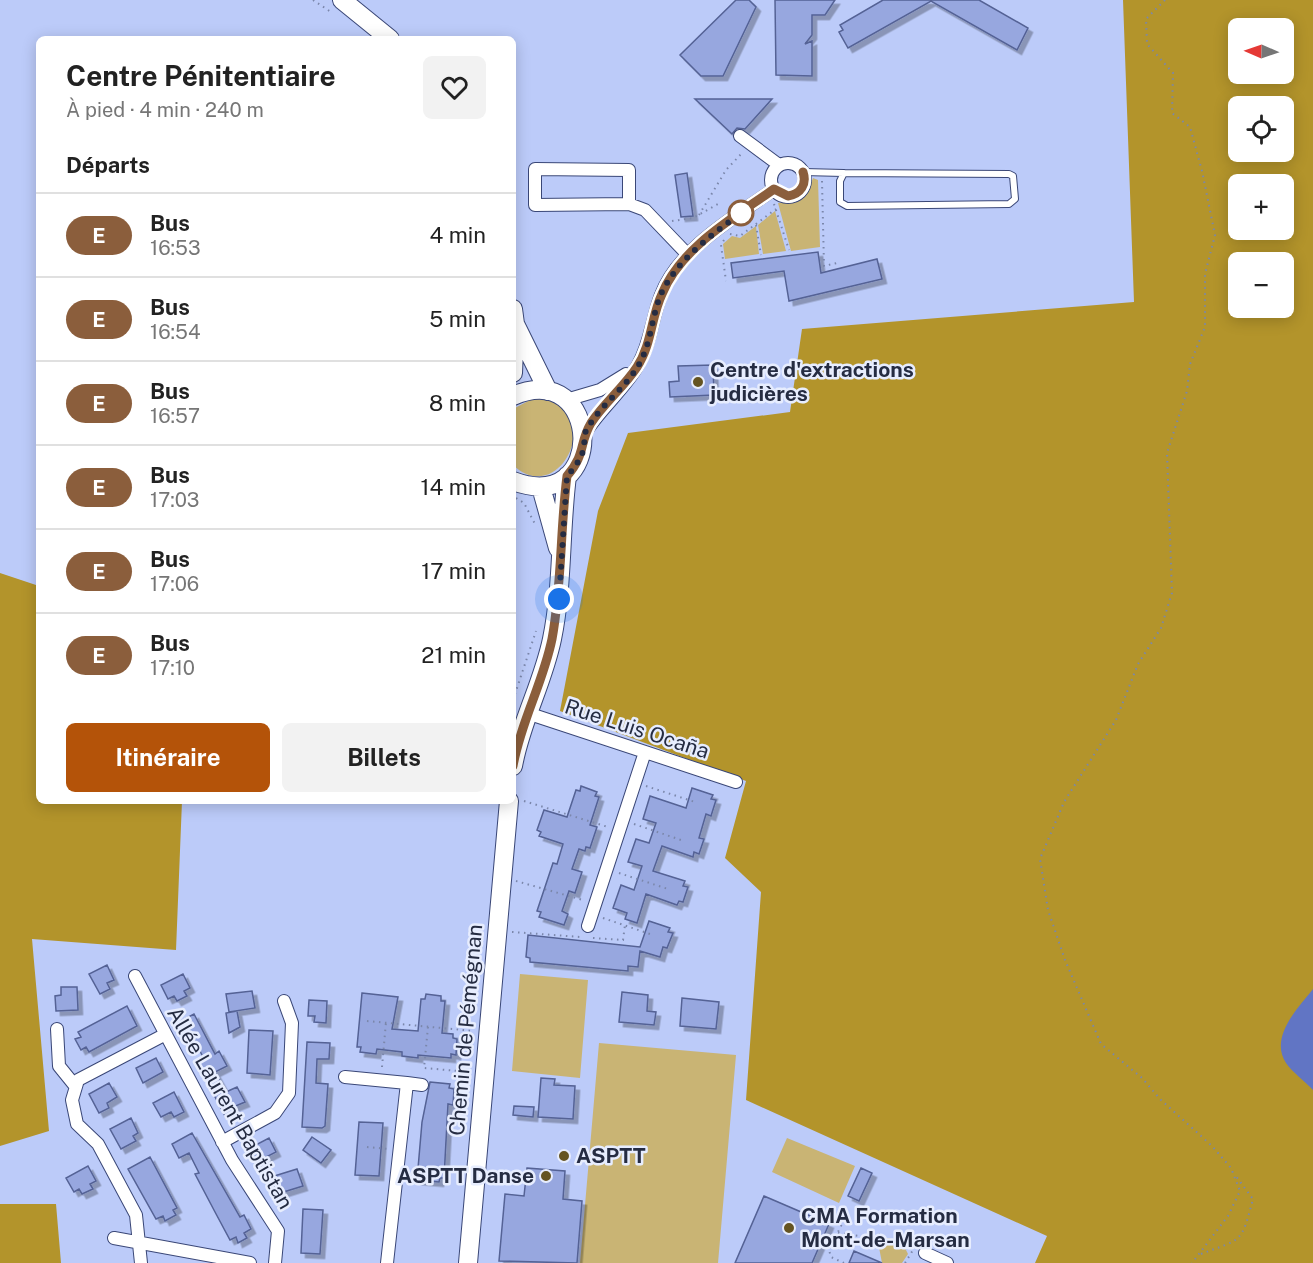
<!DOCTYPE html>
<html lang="fr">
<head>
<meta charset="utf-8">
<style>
	body { margin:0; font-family:"Public Sans",sans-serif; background:#f2f2f2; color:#222; height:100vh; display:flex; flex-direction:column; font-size:22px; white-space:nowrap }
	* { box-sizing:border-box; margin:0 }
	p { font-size:20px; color:#767676 }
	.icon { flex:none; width:33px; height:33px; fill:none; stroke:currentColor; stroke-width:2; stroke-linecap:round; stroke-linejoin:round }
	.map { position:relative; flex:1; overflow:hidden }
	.side { position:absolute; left:36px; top:36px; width:480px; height:768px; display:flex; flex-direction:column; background:#fff; border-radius:9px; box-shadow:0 3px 15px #0003 }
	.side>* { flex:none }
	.badge { padding:0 12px; border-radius:20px; font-size:21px; line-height:39px }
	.needle { width:39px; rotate:272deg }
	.controls { position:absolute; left:1228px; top:18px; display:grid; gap:12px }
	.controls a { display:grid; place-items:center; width:66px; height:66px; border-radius:9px; background:#fff; box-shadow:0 3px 15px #0003; font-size:30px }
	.you { position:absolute; width:30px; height:30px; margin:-15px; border:4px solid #fff; border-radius:50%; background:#1a73e8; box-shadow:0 0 0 9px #1a73e833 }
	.map>.badge { position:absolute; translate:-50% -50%; box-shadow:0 0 0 3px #fff }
	h2 { padding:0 30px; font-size:22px; line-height:54px }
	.round { display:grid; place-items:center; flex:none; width:63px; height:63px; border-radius:9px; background:#f2f2f2 }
	.headline { display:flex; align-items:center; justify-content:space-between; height:102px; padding:0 30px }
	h1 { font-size:28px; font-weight:700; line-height:45px }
	.primary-button { display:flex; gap:12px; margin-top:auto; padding:12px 30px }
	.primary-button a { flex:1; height:69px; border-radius:9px; background:#b45309; color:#fff; font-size:24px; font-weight:700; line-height:69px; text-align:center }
	.primary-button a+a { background:#f2f2f2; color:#222 }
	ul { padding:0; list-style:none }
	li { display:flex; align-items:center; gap:18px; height:84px; padding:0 30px; border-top:2px solid #e0e0e0 }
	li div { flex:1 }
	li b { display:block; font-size:22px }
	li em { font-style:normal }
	li .badge { min-width:66px; font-weight:700; text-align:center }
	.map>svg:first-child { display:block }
	.green { fill:#c9b474 }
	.forest { fill:#b3942b; fill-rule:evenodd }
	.water { fill:#6175c4 }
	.building { fill:#97a7df; stroke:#546295; stroke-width:1.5; filter:url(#shadow) }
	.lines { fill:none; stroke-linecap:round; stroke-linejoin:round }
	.lane-casing { stroke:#3a4777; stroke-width:8 }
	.street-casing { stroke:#3a4777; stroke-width:14 }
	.secondary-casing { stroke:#3a4777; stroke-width:20 }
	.path { stroke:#7b87ab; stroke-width:2; stroke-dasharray:1.5 4.5; stroke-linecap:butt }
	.lane { stroke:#fff; stroke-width:6 }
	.street { stroke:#fff; stroke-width:12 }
	.secondary { stroke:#fff; stroke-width:18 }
	.line-casing { stroke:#fff; stroke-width:14 }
	.line { stroke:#8b5e3c; stroke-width:9 }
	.walk { stroke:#252c42; stroke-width:6; stroke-dasharray:0 10.8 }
	.stop-dot { fill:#fff; stroke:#8b5e3c; stroke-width:3 }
	.poi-dot { fill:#655422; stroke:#e7edfe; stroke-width:2 }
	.labels { text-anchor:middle; stroke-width:5; stroke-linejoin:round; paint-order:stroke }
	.poi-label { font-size:21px; font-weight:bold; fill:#252c42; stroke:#e7edfe; text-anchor:start }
	.street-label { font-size:21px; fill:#252c42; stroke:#e7edfe }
</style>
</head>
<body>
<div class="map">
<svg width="1313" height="1263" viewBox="0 0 1313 1263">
	<defs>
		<filter id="shadow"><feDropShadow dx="4.5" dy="4.5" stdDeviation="0" flood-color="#0004"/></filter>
	</defs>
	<rect width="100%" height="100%" fill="#bccbf9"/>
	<!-- green -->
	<path class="green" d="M813,178L818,180L820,247L791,251L778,203C798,202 806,197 813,178Z
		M775,211L786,251L763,254L758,225Z
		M756,226L759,254L725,259L723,244L732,236L740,238Z
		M532,399C611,398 563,512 513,465V409Z
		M520,974L588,980L580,1078L512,1071Z
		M599,1043L736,1055L718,1263H580Z
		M787,1138L855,1166L839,1203L772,1172Z
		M889,1238L904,1246L908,1254L902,1263H882L878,1242Z"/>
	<!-- forest -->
	<path class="forest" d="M1123,0H1313V1263H1035L1047,1236L746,1100L761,892L725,858L746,781L560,711L598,511L628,433L790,412L802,329L1134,302ZM1239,28H1284V74H1239ZM1239,106H1284V152H1239ZM1239,184H1284V230H1239ZM1239,262H1284V308H1239Z
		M0,573L39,586V801H182L176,950L32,939L49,1131L0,1146Z
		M0,1204H56L61,1263H0Z"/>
	<!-- water -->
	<path class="water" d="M1313,989V1090C1305,1081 1293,1073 1286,1063C1269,1037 1298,1008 1313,989Z"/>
	<!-- building -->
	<path class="building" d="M736,0H749L756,7L723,76H701L680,55Z
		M775,0H835L825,15H812V35L805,44L812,41V76L776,75Z
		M883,0H979L1028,28L1017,50L931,1L848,48L839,32L843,30L840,25Z
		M695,99H772L745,129L737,128L732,134Z
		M687,173L693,216L681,217L675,175Z
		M818,252L821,273L877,259L882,279L789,301L784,271L733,278L731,263Z
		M713,365L714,395L670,397L669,382L679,381L678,366Z
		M581,786L597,792L595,796L599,797L590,825L597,827L590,848L586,847L585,851L579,849L572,869L582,872L575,893L569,891L562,911L568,914L564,925L539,917L541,912L537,911L553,863L557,864L563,844L539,836L541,832L537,830L544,810L567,817L576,790L580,791Z
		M692,788L713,795L711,799L716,800L711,816L706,814L699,838L704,839L699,854L694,852L693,857L662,846L653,871L685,881L683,886L688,887L683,902L679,901L677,905L646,894L637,923L625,919L627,913L613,908L621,885L634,890L642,866L628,862L636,839L649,843L656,823L643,819L650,796L686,808Z
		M649,921L670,928L668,932L673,933L667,948L663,947L660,957L640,951L638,967L628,966V971L530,962V958L526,957L528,935L640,947Z
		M107,965L114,980L107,983L110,989L100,994L89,974Z
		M183,974L190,988L184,991L187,996L177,1001L174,996L168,999L161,985Z
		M61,987H77L78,1010L56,1011L55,996L61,995Z
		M252,991L255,1008L229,1012L226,994Z
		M622,992L648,995L647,1011L656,1012L654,1025L619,1022Z
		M362,993L398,997L392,1029L418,1031L421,999H425L426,994L441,996V1001H445L442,1033L453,1034V1038L457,1039L456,1055L451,1054V1058L418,1055V1058L402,1056V1052L377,1049L376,1054L360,1052L361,1047H357Z
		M682,998L719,1002L716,1029L680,1026Z
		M309,1000L327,1001L326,1023L314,1022L315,1016H308Z
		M127,1006L137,1026L89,1052L86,1047L81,1050L75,1039L81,1037L78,1032Z
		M237,1011L240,1027L229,1033L226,1013Z
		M194,1014L215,1054L219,1051L227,1066L215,1072L226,1092L237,1087L245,1102L233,1107L236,1112L226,1118L197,1062L204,1059L191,1034L185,1038L177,1023Z
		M249,1030L273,1031L270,1075L247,1073Z
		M307,1042L330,1043L329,1059H317L316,1083L328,1084L325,1126L322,1128L302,1127Z
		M156,1058L163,1072L143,1083L136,1068Z
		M541,1078L555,1079L554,1085L575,1086L573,1119L538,1117Z
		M430,1082L450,1084L449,1088L454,1089L453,1105L448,1104L444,1178H440L439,1182L417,1180L422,1122Z
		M109,1083L117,1097L107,1103L109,1108L99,1113L89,1094Z
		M174,1092L184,1112L174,1117L171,1112L161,1117L153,1103Z
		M514,1106L534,1107L533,1117L513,1115Z
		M131,1118L138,1133L133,1136L136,1141L121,1149L110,1129Z
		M359,1122L383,1123L379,1176L355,1175Z
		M192,1133L240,1217L244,1215L251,1229L244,1233L247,1238L238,1243L236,1237L230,1240L215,1212L195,1174L199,1173L189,1153L179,1158L172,1144Z
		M312,1137L331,1150L321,1163L303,1150Z
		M269,1138L276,1152L266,1157L268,1162L257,1168L248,1149Z
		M150,1157L177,1208L173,1210L176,1215L165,1221L163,1216L156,1219L128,1169Z
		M88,1166L96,1181L90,1184L93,1189L82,1194L79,1189L74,1192L66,1178Z
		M527,1168L565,1171L563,1199L582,1201L577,1263L499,1261L505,1194L524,1196Z
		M861,1168L872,1173L859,1201L848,1196Z
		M297,1169L303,1186L277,1194L271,1177Z
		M764,1196L829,1224L812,1263H735Z
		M303,1209L323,1210L320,1254L301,1253Z
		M854,1251L882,1263H849Z"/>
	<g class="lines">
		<defs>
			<path id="lane" d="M803,172L844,173L840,181V202L847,206L1009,204L1015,199L1013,176L1009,174L844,173"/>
			<path id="street" d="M740,136L779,165
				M771 180a17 17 0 1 1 34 0a17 17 0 1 1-34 0Z
				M629,204V170L535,169V205L629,204L645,210L688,255
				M566,400L600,390L626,374
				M585,433C600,409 625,389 638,365C651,342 652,318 661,295C679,248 735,217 774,189
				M527,713L736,782
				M588,926L645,752
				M135,976L232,1160L278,1231L275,1263
				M57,1029L59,1066L76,1087
				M345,1077L407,1083L387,1263
				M407,1083L422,1085
				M222,1142L275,1113L289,1093L292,1023L284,1001
				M114,1238L250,1263
				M925,1253L947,1263
				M141,1263L136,1215L98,1144L77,1124L72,1100L78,1080L164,1035"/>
			<path id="secondary" d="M342,0L390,39
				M513,309L515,324L513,373
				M515,324L548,391
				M513,396C602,357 609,517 513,481
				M541,487L558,548
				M513,766C521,721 543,683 552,639C563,585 560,530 567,476
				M468,1263L509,801"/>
		</defs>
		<!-- lane casing -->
		<use href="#lane" class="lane-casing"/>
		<!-- street casing -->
		<use href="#street" class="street-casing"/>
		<!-- secondary casing -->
		<use href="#secondary" class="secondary-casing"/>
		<!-- path -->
		<path class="path" d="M313,0L331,12
			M1165,0L1146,19L1147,44L1173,73L1172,113L1190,127L1202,171L1215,235L1205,274V327L1190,364L1187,391L1167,453L1172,593L1161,628L1138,664L1116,720L1064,802L1040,859L1048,910L1065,960L1101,1044L1142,1078L1160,1099L1212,1146L1231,1168L1240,1191L1228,1216L1192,1263
			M822,181L824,266L837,263
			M774,204L789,250
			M699,215L726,170L743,152
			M672,221L693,218L718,204
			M756,225L761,255
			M730,234L740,236L776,209
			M724,240L721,245L726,281
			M516,498L524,503L535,524
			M513,700L536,631
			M646,786L695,802
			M524,801L608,827
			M634,824L681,840
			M619,873L668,889
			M516,881L583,900
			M603,918L653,935
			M512,932L581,937
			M593,938L623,940L625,925
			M367,1021L474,1031
			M428,1027L424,1068L470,1072
			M382,1067L386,1022
			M367,1147L389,1149
			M838,1233L873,1238L882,1233
			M1201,1254C1243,1238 1241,1244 1253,1199L1235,1175
			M844,1263L831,1257L829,1250L846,1216
			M905,1263L913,1250"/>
		<!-- lane -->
		<use href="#lane" class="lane"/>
		<!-- street -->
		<use href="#street" class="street"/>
		<!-- secondary -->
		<use href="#secondary" class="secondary"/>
	</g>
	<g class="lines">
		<defs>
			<path id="line" d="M513,766C521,721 543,683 552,639C562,585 560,530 567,476C586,454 579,443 591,423C604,403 624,387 637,367C652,344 651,317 662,294C681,247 735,217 774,189L788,196C801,194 807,184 803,172"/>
		</defs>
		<!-- line casing -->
		<use href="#line" class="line-casing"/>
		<!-- line -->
		<use href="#line" class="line"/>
		<!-- walk -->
		<path class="walk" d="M559,599L567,476C575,467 581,459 584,448C585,442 583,436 586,431C599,406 624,390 638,366C652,343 651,316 662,292C680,256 715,233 746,209L741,213"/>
	</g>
	<!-- markers -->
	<circle class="stop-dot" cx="741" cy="213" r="12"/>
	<g class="poi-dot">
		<circle cx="698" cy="382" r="6"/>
		<circle cx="564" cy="1156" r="6"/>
		<circle cx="546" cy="1176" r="6"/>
		<circle cx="789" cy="1228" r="6"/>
	</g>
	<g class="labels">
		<!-- poi labels -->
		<g class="poi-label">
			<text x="710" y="377">Centre d'extractions<tspan x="710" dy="24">judicières</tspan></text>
			<text x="576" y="1163">ASPTT</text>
			<text x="534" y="1183" text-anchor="end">ASPTT Danse</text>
			<text x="801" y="1223">CMA Formation<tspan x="801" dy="24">Mont-de-Marsan</tspan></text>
		</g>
		<!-- street labels -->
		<g class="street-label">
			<text transform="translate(637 729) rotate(18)" y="7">Rue Luis Ocaña</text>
			<text transform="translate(466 1030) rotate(-85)" y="7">Chemin de Pémégnan</text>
			<text transform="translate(230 1108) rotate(60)" y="7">Allée Laurent Baptistan</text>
		</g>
	</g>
</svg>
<div class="controls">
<a><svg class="needle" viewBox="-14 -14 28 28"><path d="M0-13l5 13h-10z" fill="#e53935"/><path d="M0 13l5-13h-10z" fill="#767676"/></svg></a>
<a><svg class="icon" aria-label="locate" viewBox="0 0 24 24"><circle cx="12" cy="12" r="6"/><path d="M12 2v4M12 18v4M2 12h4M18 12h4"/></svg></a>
<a>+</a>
<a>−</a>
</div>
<div class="you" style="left:559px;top:599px"></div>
<section class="side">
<div class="headline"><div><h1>Centre Pénitentiaire</h1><p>À pied · 4 min · 240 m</p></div><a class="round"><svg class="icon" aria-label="heart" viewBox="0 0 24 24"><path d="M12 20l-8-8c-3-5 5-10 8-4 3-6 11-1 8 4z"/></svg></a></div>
<h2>Départs</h2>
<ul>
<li><span class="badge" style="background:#8b5e3c;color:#fff">E</span><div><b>Bus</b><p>16:53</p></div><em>4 min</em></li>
<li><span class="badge" style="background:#8b5e3c;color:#fff">E</span><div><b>Bus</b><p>16:54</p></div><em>5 min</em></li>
<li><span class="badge" style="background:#8b5e3c;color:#fff">E</span><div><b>Bus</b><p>16:57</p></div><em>8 min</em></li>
<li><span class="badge" style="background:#8b5e3c;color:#fff">E</span><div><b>Bus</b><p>17:03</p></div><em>14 min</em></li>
<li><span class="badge" style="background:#8b5e3c;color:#fff">E</span><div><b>Bus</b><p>17:06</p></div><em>17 min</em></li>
<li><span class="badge" style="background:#8b5e3c;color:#fff">E</span><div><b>Bus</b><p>17:10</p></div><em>21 min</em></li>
</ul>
<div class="primary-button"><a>Itinéraire</a><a>Billets</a></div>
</section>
</div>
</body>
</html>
